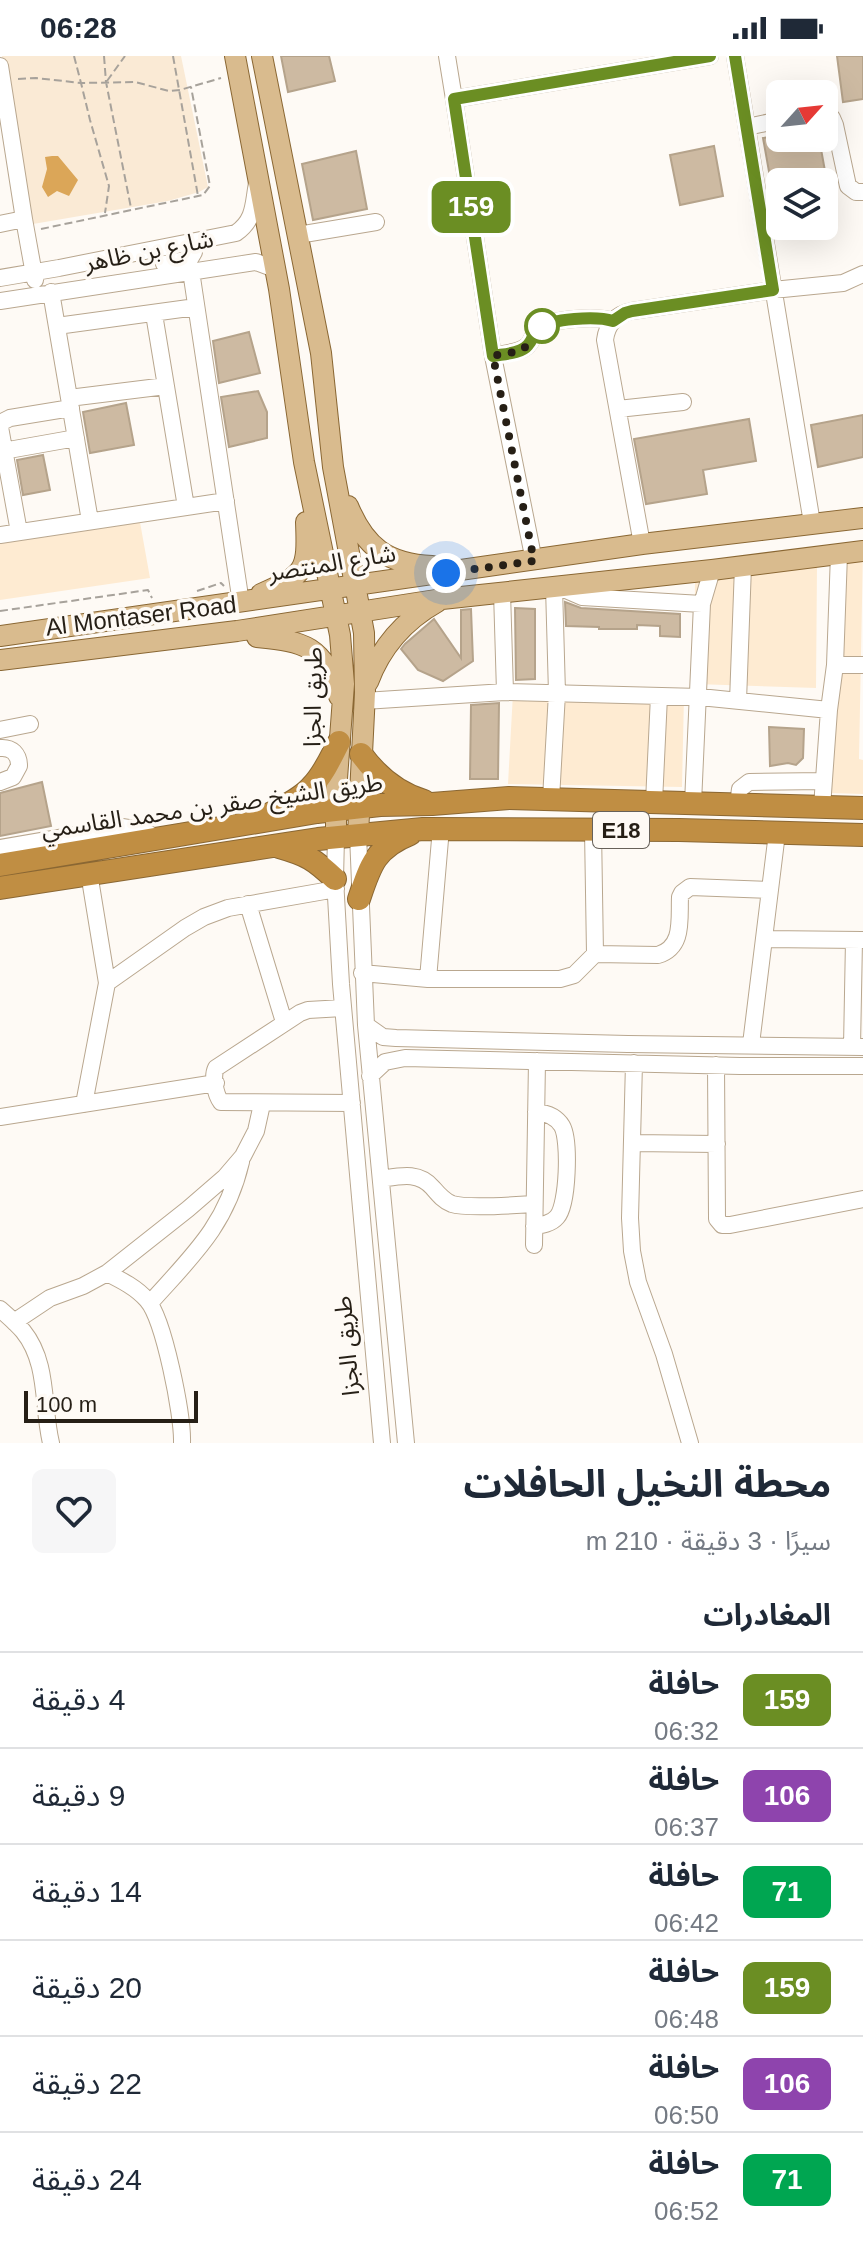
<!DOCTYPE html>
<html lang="ar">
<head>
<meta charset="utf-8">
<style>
	body { margin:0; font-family:Helvetica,"Noto Sans Arabic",sans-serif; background:#f6f6f7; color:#1f2937; direction:rtl; height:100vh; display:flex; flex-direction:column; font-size:30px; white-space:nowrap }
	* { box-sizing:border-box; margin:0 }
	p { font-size:26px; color:#747a83 }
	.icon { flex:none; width:44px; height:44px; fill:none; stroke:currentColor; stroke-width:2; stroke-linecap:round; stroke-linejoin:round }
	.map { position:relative; height:1387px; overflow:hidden; direction:ltr }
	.sheet { display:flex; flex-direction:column; background:#fff; flex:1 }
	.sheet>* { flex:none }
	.badge { padding:0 16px; border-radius:12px; font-size:28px; line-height:52px }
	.needle { width:52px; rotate:63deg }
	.controls { position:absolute; left:766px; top:24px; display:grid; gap:16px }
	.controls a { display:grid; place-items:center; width:72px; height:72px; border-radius:12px; background:#fff; box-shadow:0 8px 32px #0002; font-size:40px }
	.scale { position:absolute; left:24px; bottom:20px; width:174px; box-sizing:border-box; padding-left:8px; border:4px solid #261f16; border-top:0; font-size:22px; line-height:28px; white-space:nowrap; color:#261f16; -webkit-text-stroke:6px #fefaf5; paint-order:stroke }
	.you { position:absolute; width:40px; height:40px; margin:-20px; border:6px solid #fff; border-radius:50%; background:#1a73e8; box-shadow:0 0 0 12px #1a73e833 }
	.map>.badge { position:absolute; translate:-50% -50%; box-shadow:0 0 0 4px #fff }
	h2 { padding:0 32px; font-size:30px; line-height:72px }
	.round { display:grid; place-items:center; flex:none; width:84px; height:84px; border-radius:12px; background:#f6f6f7 }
	.overview { display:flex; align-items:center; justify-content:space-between; height:136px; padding:0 32px }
	h1 { font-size:38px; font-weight:700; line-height:60px }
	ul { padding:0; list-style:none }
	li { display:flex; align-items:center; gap:24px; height:96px; padding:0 32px; border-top:2px solid #e0e1e3 }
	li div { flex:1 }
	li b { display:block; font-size:30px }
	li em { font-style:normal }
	li .badge { min-width:88px; font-weight:700; text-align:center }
	.status { display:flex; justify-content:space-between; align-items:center; height:56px; padding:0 40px; background:#fff; direction:ltr }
	.status svg { height:22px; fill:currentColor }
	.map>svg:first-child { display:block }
	.built { fill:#feebd2 }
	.green { fill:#faead5 }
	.water { fill:#dba658 }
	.building { fill:#cdbaa2; stroke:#b5a38b; stroke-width:2 }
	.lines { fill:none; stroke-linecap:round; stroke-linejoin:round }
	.minor-casing { stroke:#b9a78f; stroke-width:18 }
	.major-casing { stroke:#8a6733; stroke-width:22 }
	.highway-casing { stroke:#8a6733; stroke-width:24 }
	.path { stroke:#a7a29b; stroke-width:2; stroke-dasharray:8 4; stroke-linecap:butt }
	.minor { stroke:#fff; stroke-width:16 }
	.major { stroke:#d9bb8e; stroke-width:20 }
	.highway { stroke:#c08e43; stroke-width:22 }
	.line-casing { stroke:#fff; stroke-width:18 }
	.line { stroke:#6b8e23; stroke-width:12 }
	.walk { stroke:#261f16; stroke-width:8; stroke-dasharray:0 14.4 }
	.stop-dot { fill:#fff; stroke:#6b8e23; stroke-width:4 }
	.labels { text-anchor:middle; stroke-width:7; stroke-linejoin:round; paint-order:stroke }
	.shield { fill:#fefaf5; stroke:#676159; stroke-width:2 }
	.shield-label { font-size:22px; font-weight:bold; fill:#261f16 }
	.street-label { font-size:24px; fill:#261f16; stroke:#fefaf5 }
</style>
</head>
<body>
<div class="status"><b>06:28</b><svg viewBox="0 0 49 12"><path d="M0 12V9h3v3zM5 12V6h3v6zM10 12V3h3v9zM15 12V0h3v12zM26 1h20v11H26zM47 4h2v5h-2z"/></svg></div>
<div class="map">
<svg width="863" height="1387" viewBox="0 0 863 1387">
	<rect width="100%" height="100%" fill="#fefaf5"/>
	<!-- built -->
	<path class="built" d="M138,455L150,522L0,544V475Z
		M863,493L859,703L863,704V738L828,737L835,496Z
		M817,510L816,632L694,628L695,523Z
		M513,637L684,640L682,731L508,728Z"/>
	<!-- green -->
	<path class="green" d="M2,0H181L208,131L199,136L168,145L33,168Z"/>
	<!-- water -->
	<path class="water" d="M52,100H58L78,124L69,140L57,135L48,141L42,131L47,113L45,101Z"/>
	<!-- building -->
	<path class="building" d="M281,0H329L335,25L288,36Z
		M837,0H863V43L843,46Z
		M780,79V82H819L827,126H780V148L775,149L763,82Z
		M714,90L723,140L680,149L670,99Z
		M356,95L367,153L313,164L302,108Z
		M249,276L260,317L219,327L213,285Z
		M258,335L267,356V382L229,391L221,341Z
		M126,347L134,389L90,397L83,356Z
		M863,359V401L818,411L811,369Z
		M749,363L756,405L703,414L707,438L646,448L634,383Z
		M43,399L50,434L23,439L17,404Z
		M565,546L581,552L680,558V581L660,580V570L637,569V573H599V571L566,570Z
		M515,552L535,553V623L516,624Z
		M471,553L473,605L443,625L418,614L401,593L405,588L434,563L461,602V554Z
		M499,647L498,723H470L471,649Z
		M769,671L804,673L803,702L796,709L788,707L770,710Z
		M42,726L51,770L0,780V737Z"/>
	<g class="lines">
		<defs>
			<path id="minor" d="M447,0L454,43L710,0
				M735,0L812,467
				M0,10L24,163L0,168
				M454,43L493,300L534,505
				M824,57L832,62L835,69L848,130L856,136H863
				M747,71L780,64
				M24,163L35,224
				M298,179L376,166
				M164,208L190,203L194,196L192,187
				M191,215L241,547
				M0,222L59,212L236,177C255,164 253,148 257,127
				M51,236L90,465
				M0,245L256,206L275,213
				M154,258L186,451
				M57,270L196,251
				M493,300C503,297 521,297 528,289C533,284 533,277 538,273C551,262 597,260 613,265
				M69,342L166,330
				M618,353L683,346
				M0,367L10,362L71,352
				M0,371L19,476
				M3,395L76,382
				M0,479L226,445
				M642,488L605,284C607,268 616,258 632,255L773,234L843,227L863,218
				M559,531L582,541L702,548
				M502,536L505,636
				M835,609H863
				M364,645L505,636L700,641L829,654
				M738,645L743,510
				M0,674L30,668
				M0,692C12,691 19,698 19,710L13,721L0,726
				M551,743L557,637L554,531
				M654,746L659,640
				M693,747L702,548L712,514
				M738,748L740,733L749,726L824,725
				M822,751L829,654L835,609L839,498
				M358,779L366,969L406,1387
				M336,781L335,823L341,928L382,1387
				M0,792L122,771L141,774L157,782
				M248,848L284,966
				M764,883L862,884
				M595,898L658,899C684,891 679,864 680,841L682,837L690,831L770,834
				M362,917L428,923H560L574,919L595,898L593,774
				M428,923L441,772
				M107,927L185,872L204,861L228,852L336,833
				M343,952L308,954L300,957L216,1012C212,1020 215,1038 221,1046L352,1047
				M366,969L383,981L396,982L628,988L863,991
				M751,988L777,777
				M852,991L854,884
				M634,1007L630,1162L632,1195L638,1226L664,1298L690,1387
				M716,1009L717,1163L722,1169H730L863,1143
				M370,1020L385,1006L405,1002L740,1010H863
				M84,1048L107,927L89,817
				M0,1061L216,1027
				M632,1087L717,1088
				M381,1123C400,1120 419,1115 433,1132C439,1139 444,1145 452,1148C468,1153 516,1149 534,1148
				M534,1170C542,1169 551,1168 557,1161C568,1149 570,1084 562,1070C556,1060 547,1057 536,1056
				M534,1189L537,1005
				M107,1217C121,1224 137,1232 147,1244C164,1263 183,1360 182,1387
				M150,1247C192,1200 226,1170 241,1106
				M0,1253C8,1260 16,1267 23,1275C49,1307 42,1350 51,1387
				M14,1266L50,1242L83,1230L107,1217L188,1153L225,1121L243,1100L256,1075L262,1048"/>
			<path id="major" d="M235,0L279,233L304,406L340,579L344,628L336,736V781
				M262,0L321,297L333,411L364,577L365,637L358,779
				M348,450C365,491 387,508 432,510
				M261,538C306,518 308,515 306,466
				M0,580L642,488L863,462
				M257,581C306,586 322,589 339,640
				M0,604L237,575L442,543L712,514L863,495
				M368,626C381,591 405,564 437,546"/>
			<path id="highway" d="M361,698C377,720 397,737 424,745
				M270,758C284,750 301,743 312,730C324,718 331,701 339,686
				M279,791C307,799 314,803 335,823
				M0,809L317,756L380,749L432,748L509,742L863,752
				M0,832L318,783L423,773L679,774L863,779
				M359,843C370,810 375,792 410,778"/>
		</defs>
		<!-- minor casing -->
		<use href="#minor" class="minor-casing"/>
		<!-- major casing -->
		<use href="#major" class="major-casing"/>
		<!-- highway casing -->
		<use href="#highway" class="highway-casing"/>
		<!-- path -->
		<path class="path" d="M74,0L81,27L135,26L169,35L180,34L221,22
			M104,0L106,26L131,152
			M173,0L198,140
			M18,23L36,22L81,27L90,64L109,130L105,157
			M107,25L125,0
			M41,173L203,139L210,130L191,31
			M197,535L221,527L224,530
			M0,555L148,534L152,542"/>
		<!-- minor -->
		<use href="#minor" class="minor"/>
		<!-- major -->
		<use href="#major" class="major"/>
		<!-- highway -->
		<use href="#highway" class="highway"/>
	</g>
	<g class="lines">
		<defs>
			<path id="line" d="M710,0L454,43L493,300C503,298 521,298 528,289C533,284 533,277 538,273C551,262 597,260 613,265L625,257L632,255L773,234L735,0"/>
		</defs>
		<!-- line casing -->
		<use href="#line" class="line-casing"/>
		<!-- line -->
		<use href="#line" class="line"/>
		<!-- walk -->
		<path class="walk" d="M446,517L534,505L493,300C505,297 523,297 530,286C535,279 535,275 542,270"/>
	</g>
	<!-- markers -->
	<circle class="stop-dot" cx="542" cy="270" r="16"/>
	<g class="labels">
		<!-- shield labels -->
		<rect class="shield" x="593" y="756" width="56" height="36" rx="6"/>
		<g class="shield-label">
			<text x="621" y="782">E18</text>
		</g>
		<!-- street labels -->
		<g class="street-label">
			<text transform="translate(149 195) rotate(-11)" y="8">شارع بن ظاهر</text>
			<text transform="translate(332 507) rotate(-9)" y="8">شارع المنتصر</text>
			<text transform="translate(141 560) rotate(-7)" y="8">Al Montaser Road</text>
			<text transform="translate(313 641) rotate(-89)" y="8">طريق الجزا</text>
			<text transform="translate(212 750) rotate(-8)" y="8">طريق الشيخ صقر بن محمد القاسمي</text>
			<text transform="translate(347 1290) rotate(-95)" y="8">طريق الجزا</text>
		</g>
	</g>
</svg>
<div class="controls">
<a><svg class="needle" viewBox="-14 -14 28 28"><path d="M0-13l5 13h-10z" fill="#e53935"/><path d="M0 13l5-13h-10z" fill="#747a83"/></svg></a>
<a><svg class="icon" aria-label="layers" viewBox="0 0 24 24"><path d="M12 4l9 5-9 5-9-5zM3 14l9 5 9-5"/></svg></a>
</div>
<div class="scale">100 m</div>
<div class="you" style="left:446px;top:517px"></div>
<b class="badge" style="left:471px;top:151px;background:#6b8e23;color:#fff">159</b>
</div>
<section class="sheet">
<div class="overview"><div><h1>محطة النخيل الحافلات</h1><p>سيرًا · 3 دقيقة · 210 m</p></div><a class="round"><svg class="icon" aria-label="heart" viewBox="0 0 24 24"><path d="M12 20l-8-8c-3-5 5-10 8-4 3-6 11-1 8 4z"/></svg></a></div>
<h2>المغادرات</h2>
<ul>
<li><span class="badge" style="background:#6b8e23;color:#fff">159</span><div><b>حافلة</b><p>06:32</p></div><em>4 دقيقة</em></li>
<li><span class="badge" style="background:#8e44ad;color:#fff">106</span><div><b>حافلة</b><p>06:37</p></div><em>9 دقيقة</em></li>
<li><span class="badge" style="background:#00a651;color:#fff">71</span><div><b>حافلة</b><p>06:42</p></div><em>14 دقيقة</em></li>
<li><span class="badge" style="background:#6b8e23;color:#fff">159</span><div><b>حافلة</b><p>06:48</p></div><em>20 دقيقة</em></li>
<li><span class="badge" style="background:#8e44ad;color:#fff">106</span><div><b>حافلة</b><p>06:50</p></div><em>22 دقيقة</em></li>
<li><span class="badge" style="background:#00a651;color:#fff">71</span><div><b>حافلة</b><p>06:52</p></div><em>24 دقيقة</em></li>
</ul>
</section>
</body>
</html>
